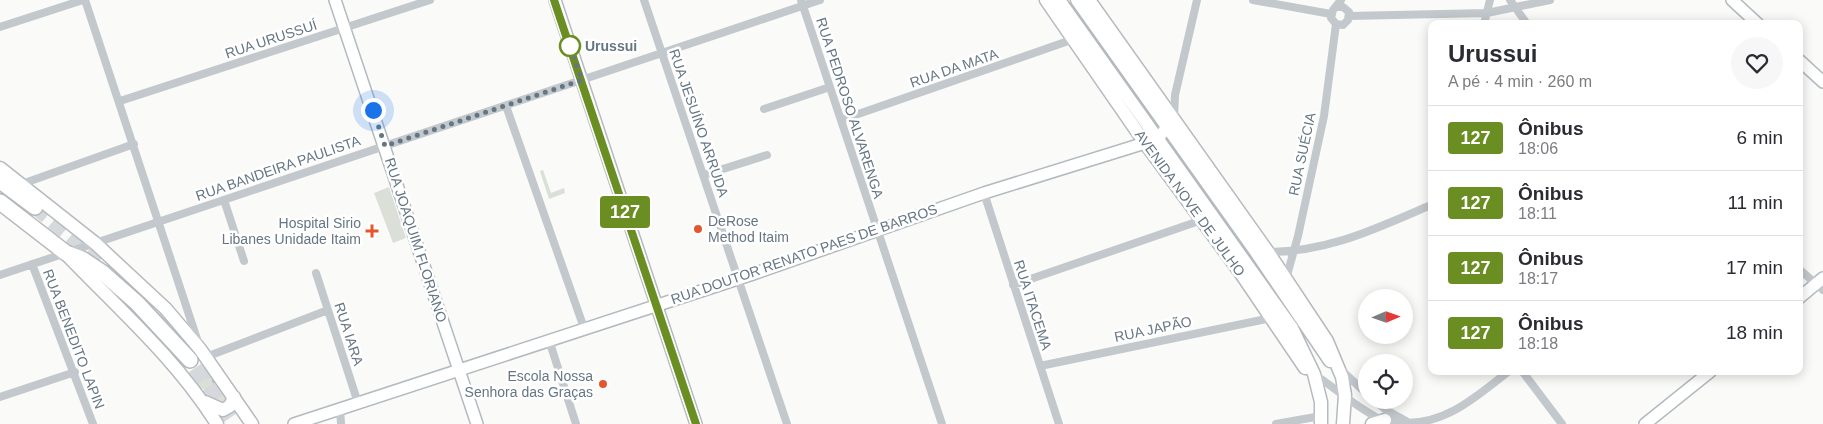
<!DOCTYPE html>
<html lang="pt">
<head>
<meta charset="utf-8">
<style>
	body { margin:0; font-family:Arial,sans-serif; background:#f7f7f7; color:#2b2b33; height:100vh; display:flex; flex-direction:column; font-size:19px; white-space:nowrap }
	* { box-sizing:border-box; margin:0 }
	p { font-size:16px; color:#7c7c81 }
	.icon { flex:none; width:28px; height:28px; fill:none; stroke:currentColor; stroke-width:2; stroke-linecap:round; stroke-linejoin:round }
	.map { position:relative; flex:1; overflow:hidden }
	.drawer { position:absolute; left:1428px; top:20px; width:375px; height:355px; display:flex; flex-direction:column; background:#fff; border-radius:10px; box-shadow:0 2px 12px #0003 }
	.drawer>* { flex:none }
	.badge { padding:0 10px; border-radius:4px; font-size:18px; line-height:32px }
	.needle { width:32px; rotate:88deg }
	.fabs { position:absolute; left:1358px; top:289px; display:grid; gap:10px }
	.fabs a { display:grid; place-items:center; width:55px; height:55px; border-radius:50%; background:#fff; box-shadow:0 2px 12px #0003; font-size:25px }
	.you { position:absolute; width:25px; height:25px; margin:-12px; border:4px solid #fff; border-radius:50%; background:#1a73e8; box-shadow:0 0 0 8px #1a73e833 }
	.map>.badge { position:absolute; translate:-50% -50%; box-shadow:0 0 0 2px #fff }
	.round { display:grid; place-items:center; flex:none; width:52px; height:52px; border-radius:26px; background:#f7f7f7 }
	.summary { display:flex; align-items:center; justify-content:space-between; height:85px; padding:0 20px }
	h1 { font-size:24px; font-weight:600; line-height:38px }
	ul { padding:0; list-style:none }
	li { display:flex; align-items:center; gap:15px; height:65px; padding:0 20px; border-top:1px solid #e1e1e2 }
	li div { flex:1 }
	li b { display:block; font-size:19px }
	li em { font-style:normal }
	li .badge { min-width:55px; font-weight:700; text-align:center }
	.map>svg:first-child { display:block }
	.grass { fill:url(#grass-tufts) }
	.garden { fill:#dadfd7 }
	.lines { fill:none; stroke-linecap:round; stroke-linejoin:round }
	.highway-tunnel { stroke:#d5d9db; stroke-width:15; stroke-dasharray:15 8; stroke-linecap:butt }
	.secondary-casing { stroke:#b3babf; stroke-width:14 }
	.primary-casing { stroke:#b5babe; stroke-width:15 }
	.highway-casing { stroke:#b4b9bd; stroke-width:18 }
	.street { stroke:#c3c8cc; stroke-width:8 }
	.secondary { stroke:#fff; stroke-width:11 }
	.primary { stroke:#fff; stroke-width:12 }
	.highway { stroke:#fff; stroke-width:15 }
	.line-casing { stroke:#fff; stroke-width:11 }
	.line { stroke:#6b8e23; stroke-width:8 }
	.walk { stroke:#657683; stroke-width:5; stroke-dasharray:0 9 }
	.stop-dot { fill:#fff; stroke:#6b8e23; stroke-width:2.5 }
	.poi-dot { fill:#e4572e; stroke:#fff; stroke-width:2 }
	.labels { text-anchor:middle; stroke-width:5; stroke-linejoin:round; paint-order:stroke }
	.street-label { font-size:14px; fill:#657683; stroke:#fff }
	.stop-label { font-size:14px; font-weight:bold; fill:#657683; stroke:#fff; text-anchor:start }
	.poi-label { font-size:14px; fill:#657683; stroke:#fff; text-anchor:end }
</style>
</head>
<body>
<div class="map">
<svg width="1823" height="424" viewBox="0 0 1823 424">
	<defs>
		<pattern id="grass-tufts" width="24" height="20" patternUnits="userSpaceOnUse" patternTransform="scale(1.25)"><rect width="24" height="20" fill="#dadfd7"/><path d="M3 7l-1-3M5 7V3M7 7l1-3M15 17l-1-3M17 17v-4M19 17l1-3" fill="none" stroke="#b4b9b4"/></pattern>
	</defs>
	<rect width="100%" height="100%" fill="#fafaf8"/>
	<!-- grass -->
	<path class="grass" d="M209,372L227,397L226,404L217,405L206,390L200,388L195,382Z"/>
	<!-- garden -->
	<path class="garden" d="M543,170L551,193L564,188L565,193L549,199L540,171Z
		M389,187L406,238L393,243L374,193Z"/>
	<g class="lines">
		<!-- highway-tunnel -->
		<path class="highway-tunnel" d="M35,207L122,279
			M142,299L213,375
			M195,368L234,424"/>
		<defs>
			<path id="secondary" d="M335,0L477,424
				M555,0L696,424
				M1732,0L1758,24
				M1799,60L1823,82
				M1799,298L1823,278
				M294,424L753,274L984,193L1145,143L1161,135L1167,126
				M1645,424L1711,371"/>
			<path id="primary" d="M1046,0L1145,143L1242,275L1305,368
				M1059,0L1292,328L1314,374L1321,402V424
				M1077,0L1254,249L1330,361
				M1089,0L1268,252L1327,341L1342,377L1345,395L1343,424
				M0,168L95,243L166,309L200,349L252,424
				M67,255C120,310 176,359 217,424
				M205,402L223,410L230,406L234,397
				M1372,424L1385,420"/>
			<path id="highway" d="M0,181L35,207
				M0,202L66,253L82,259L103,273L137,303L190,360"/>
		</defs>
		<!-- secondary casing -->
		<use href="#secondary" class="secondary-casing"/>
		<!-- primary casing -->
		<use href="#primary" class="primary-casing"/>
		<!-- highway casing -->
		<use href="#highway" class="highway-casing"/>
		<!-- street -->
		<path class="street" d="M85,0L199,345
			M644,0L787,424
			M801,0L942,424
			M1253,0L1331,14
			M1510,0L1527,24
			M1337,7H1343L1349,12L1348,20L1343,25L1336,24L1331,18L1333,10L1341,0
			M1349,16L1487,13L1550,0
			M1484,24L1490,0
			M0,27L83,0
			M120,101L430,0
			M506,106L584,328
			M764,109L830,87
			M1174,118L1175,95L1197,0
			M841,120L1074,39
			M704,175L767,155
			M19,185L134,144
			M984,193L1059,424
			M224,200L244,261
			M1268,252C1329,252 1377,228 1431,205
			M32,264L93,424
			M1799,269L1823,290
			M316,273L358,403
			M0,275L820,0
			M1286,279L1298,236L1324,116L1336,24
			M1013,285L1202,220
			M549,340L576,424
			M206,357L328,310
			M1040,366L1271,318
			M1340,369L1366,393
			M1522,371L1562,424
			M1314,374C1335,388 1356,407 1378,418C1386,422 1395,422 1404,423C1447,424 1477,396 1509,371
			M0,397L75,372
			M1374,400L1386,410L1406,421
			M340,408L341,424
			M1276,424L1321,416"/>
		<!-- secondary -->
		<use href="#secondary" class="secondary"/>
		<!-- primary -->
		<use href="#primary" class="primary"/>
		<!-- highway -->
		<use href="#highway" class="highway"/>
	</g>
	<g class="lines">
		<defs>
			<path id="line" d="M554,0L696,424"/>
		</defs>
		<!-- line casing -->
		<use href="#line" class="line-casing"/>
		<!-- line -->
		<use href="#line" class="line"/>
		<!-- walk -->
		<path class="walk" d="M373,110L385,146L582,80L570,46"/>
	</g>
	<!-- markers -->
	<circle class="stop-dot" cx="570" cy="46" r="10"/>
	<g class="poi-dot">
		<circle cx="698" cy="229" r="5"/>
		<path d="M369.5 223.5h5v5h5v5h-5v5h-5v-5h-5v-5h5z"/>
		<circle cx="603" cy="384" r="5"/>
	</g>
	<g class="labels">
		<!-- street labels -->
		<g class="street-label">
			<text transform="translate(271 39) rotate(-18)" y="5">RUA URUSSUÍ</text>
			<text transform="translate(954 68) rotate(-19)" y="5">RUA DA MATA</text>
			<text transform="translate(850 108) rotate(72)" y="5">RUA PEDROSO ALVARENGA</text>
			<text transform="translate(699 123) rotate(71)" y="5">RUA JESUÍNO ARRUDA</text>
			<text transform="translate(1302 154) rotate(-78)" y="5">RUA SUÉCIA</text>
			<text transform="translate(278 168) rotate(-19)" y="5">RUA BANDEIRA PAULISTA</text>
			<text transform="translate(1190 203) rotate(54)" y="5">AVENIDA NOVE DE JULHO</text>
			<text transform="translate(416 240) rotate(72)" y="5">RUA JOAQUIM FLORIANO</text>
			<text transform="translate(804 254) rotate(-19)" y="5">RUA DOUTOR RENATO PAES DE BARROS</text>
			<text transform="translate(1033 305) rotate(72)" y="5">RUA ITACEMA</text>
			<text transform="translate(1153 329) rotate(-12)" y="5">RUA JAPÃO</text>
			<text transform="translate(349 334) rotate(72)" y="5">RUA IARA</text>
			<text transform="translate(74 339) rotate(69)" y="5">RUA BENEDITO LAPIN</text>
		</g>
		<!-- stop labels -->
		<g class="stop-label">
			<text x="585" y="51">Urussui</text>
		</g>
		<!-- poi labels -->
		<g class="poi-label">
			<text x="708" y="226" text-anchor="start">DeRose<tspan x="708" dy="16">Method Itaim</tspan></text>
			<text x="361" y="228">Hospital Sirio<tspan x="361" dy="16">Libanes Unidade Itaim</tspan></text>
			<text x="593" y="381">Escola Nossa<tspan x="593" dy="16">Senhora das Graças</tspan></text>
		</g>
	</g>
</svg>
<div class="fabs">
<a><svg class="needle" viewBox="-14 -14 28 28"><path d="M0-13l5 13h-10z" fill="#e53935"/><path d="M0 13l5-13h-10z" fill="#7c7c81"/></svg></a>
<a><svg class="icon" aria-label="locate" viewBox="0 0 24 24"><circle cx="12" cy="12" r="6"/><path d="M12 2v4M12 18v4M2 12h4M18 12h4"/></svg></a>
</div>
<div class="you" style="left:373px;top:110px"></div>
<b class="badge" style="left:625px;top:212px;background:#6b8e23;color:#fff">127</b>
<section class="drawer">
<div class="summary"><div><h1>Urussui</h1><p>A pé · 4 min · 260 m</p></div><a class="round"><svg class="icon" aria-label="heart" viewBox="0 0 24 24"><path d="M12 20l-8-8c-3-5 5-10 8-4 3-6 11-1 8 4z"/></svg></a></div>
<ul>
<li><span class="badge" style="background:#6b8e23;color:#fff">127</span><div><b>Ônibus</b><p>18:06</p></div><em>6 min</em></li>
<li><span class="badge" style="background:#6b8e23;color:#fff">127</span><div><b>Ônibus</b><p>18:11</p></div><em>11 min</em></li>
<li><span class="badge" style="background:#6b8e23;color:#fff">127</span><div><b>Ônibus</b><p>18:17</p></div><em>17 min</em></li>
<li><span class="badge" style="background:#6b8e23;color:#fff">127</span><div><b>Ônibus</b><p>18:18</p></div><em>18 min</em></li>
</ul>
</section>
</div>
</body>
</html>
